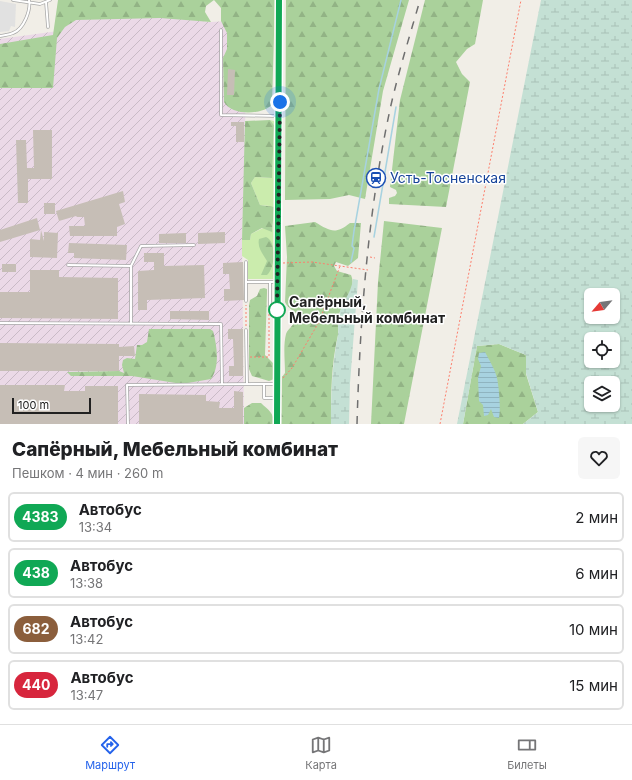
<!DOCTYPE html>
<html lang="ru">
<head>
<meta charset="utf-8">
<style>
	body { margin:0; font-family:Inter,sans-serif; background:#f6f6f6; color:#202124; height:100vh; display:flex; flex-direction:column; font-size:15px; white-space:nowrap }
	* { box-sizing:border-box; margin:0 }
	p { font-size:13px; color:#757577 }
	.icon { flex:none; width:22px; height:22px; fill:none; stroke:currentColor; stroke-width:2; stroke-linecap:round; stroke-linejoin:round }
	.map { position:relative; height:424px; overflow:hidden }
	.side { display:flex; flex-direction:column; background:#fff; flex:1 }
	.side>* { flex:none }
	.badge { padding:0 8px; border-radius:13px; font-size:14px; line-height:26px }
	.needle { width:26px; rotate:241deg }
	.buttons { position:absolute; left:584px; top:288px; display:grid; gap:8px }
	.buttons a { display:grid; place-items:center; width:36px; height:36px; border-radius:6px; background:#fff; box-shadow:0 1px 3px #0004; font-size:20px }
	.scale { position:absolute; left:12px; bottom:10px; width:79px; box-sizing:border-box; padding-left:4px; border:2px solid #212121; border-top:0; font-size:11px; line-height:14px; white-space:nowrap; color:#212121; -webkit-text-stroke:3px #fff; paint-order:stroke }
	.you { position:absolute; width:20px; height:20px; margin:-10px; border:3px solid #fff; border-radius:50%; background:#1a73e8; box-shadow:0 0 0 6px #1a73e833 }
	.map>.badge { position:absolute; translate:-50% -50%; box-shadow:0 0 0 2px #fff }
	.round { display:grid; place-items:center; flex:none; width:42px; height:42px; border-radius:6px; background:#f6f6f6 }
	.summary { display:flex; align-items:center; justify-content:space-between; height:68px; padding:0 12px }
	h1 { font-size:19px; font-weight:800; line-height:30px }
	ul { padding:0; list-style:none }
	li { display:flex; align-items:center; gap:12px; height:50px; margin:0 8px 6px; padding:0 4px; border:2px solid #e0e0e0; border-radius:6px }
	li div { flex:1 }
	li b { display:block; font-size:15px }
	li em { font-style:normal }
	li .badge { min-width:44px; font-weight:700; text-align:center }
	.menu { display:flex; justify-content:space-around; align-items:center; height:56px; border-top:1px solid #e0e0e0; background:#fff; font-size:11px; color:#757577 }
	.menu a { display:grid; justify-items:center; gap:2px }
	.menu .selected { color:#2563eb }
	.map>svg:first-child { display:block }
	.industrial { fill:url(#industrial-furrows) }
	.grass { fill:#cbecad }
	.forest { fill:url(#forest-firs) }
	.wetland { fill:url(#wetland-marsh); fill-rule:evenodd }
	.parking { fill:#e1e1e1 }
	.water { fill:url(#water-rules) }
	.lines { fill:none; stroke-linecap:round; stroke-linejoin:round }
	.stream { stroke:#a7d2e0; stroke-width:1.5 }
	.building { fill:#c6beb6 }
	.service-casing { stroke:#a8a8a8; stroke-width:3.5 }
	.primary-casing { stroke:#9e6d00; stroke-width:8 }
	.path { stroke:#fd7f6d; stroke-width:1; stroke-dasharray:2 2; stroke-linecap:butt }
	.service { stroke:#fff; stroke-width:2 }
	.primary { stroke:#fed7a0; stroke-width:7 }
	.rail { stroke:#6f6f6f; stroke-width:1.5; stroke-dasharray:8 8; stroke-linecap:butt }
	.line-casing { stroke:#fff; stroke-width:9 }
	.line { stroke:#10a855; stroke-width:6 }
	.walk { stroke:#212121; stroke-width:4; stroke-dasharray:0 7.2 }
	.stop-dot { fill:#fff; stroke:#10a855; stroke-width:2 }
	.labels { text-anchor:middle; stroke-width:3; stroke-linejoin:round; paint-order:stroke }
	.transit-label { font-size:14px; fill:#164399; stroke:#fff; text-anchor:start }
	.stop-label { font-size:14px; font-weight:bold; fill:#212121; stroke:#fff; text-anchor:start }
</style>
</head>
<body>
<div class="map">
<svg width="632" height="424" viewBox="0 0 632 424">
	<defs>
		<pattern id="industrial-furrows" width="10" height="10" patternUnits="userSpaceOnUse"><rect width="10" height="10" fill="#ebd9e7"/><path d="M-1 1l2-2M0 10L10 0M9 11l2-2" fill="none" stroke="#c9bac6"/></pattern>
		<pattern id="forest-firs" width="22" height="20" patternUnits="userSpaceOnUse"><rect width="22" height="20" fill="#aad19b"/><path d="M5 1l3.5 6h-7zM16 11l3.5 6h-7z" fill="#92b385"/></pattern>
		<pattern id="wetland-marsh" width="20" height="14" patternUnits="userSpaceOnUse"><rect width="20" height="14" fill="#c4e0d4"/><path d="M1 5h8M5 5V1M11 12h8M15 12V8" fill="none" stroke="#a8c0b6"/></pattern>
		<pattern id="water-rules" width="6" height="5" patternUnits="userSpaceOnUse"><rect width="6" height="5" fill="#a7d2e0"/><path d="M0 2.5h6" fill="none" stroke="#8fb4c0"/></pattern>
	</defs>
	<rect width="100%" height="100%" fill="#f1eee7"/>
	<!-- industrial -->
	<path class="industrial" d="M59,0L165,17L211,22L246,20L245,148L242,240L244,424H0V39L58,31Z"/>
	<!-- grass -->
	<path class="grass" d="M270,120L277,122L275,279H248V260L242,256V240H250L251,234L263,228L272,231L273,224L269,206L260,205L251,183L255,177L272,178L274,125Z"/>
	<!-- forest -->
	<path class="forest" d="M58,0H275L272,105C261,115 232,116 224,102L223,58L227,49V33L221,21V8L214,0L206,6L205,12L211,22L160,18L76,20L65,27L57,38L53,88H0V44L53,35Z
		M286,0H409L383,91L365,199L349,195L330,199L285,200Z
		M425,0H483L475,44L467,49L456,62L462,74L470,82L446,207L389,204V198L395,196L397,193L396,190L390,187L400,100Z
		M270,120L274,125L272,178L255,177L251,183L260,205L274,207L272,232L262,228L251,234L250,240H242L245,121Z
		M384,221L442,228L404,424H371L378,282Z
		M315,222C330,231 335,235 350,223H361L358,258L348,266L336,262L334,266L337,271L351,275C357,289 344,301 339,314C337,321 339,328 338,335C331,365 331,394 331,424H281L282,377L285,373C285,361 283,346 286,334C288,328 298,323 297,315C296,311 288,309 285,302L287,257L285,226Z
		M266,237C277,241 275,269 267,275H261L267,261C263,254 257,248 259,239Z
		M264,288L267,289V293L265,355L275,365L274,379L269,381L252,376L249,369V305L250,300L257,296L260,289Z
		M149,329H210L213,331C217,345 220,367 211,379L182,384L132,376H71L67,372L119,371L124,373L122,365L123,360L127,358L135,359L137,345H142L147,342Z
		M499,344L526,355V374L538,412L523,424H463L477,346Z
		M252,403H261C268,410 274,412 274,424H244V408Z"/>
	<!-- wetland -->
	<path class="wetland" d="M541,0H632V424H523L538,412L526,373V355L499,344L477,346L463,424H457ZM591,295H613V317H591ZM591,339H613V361H591ZM591,383H613V405H591Z
		M353,279L358,280L350,383L349,424H331C331,393 332,365 338,335C339,329 337,322 339,316C341,302 351,295 353,279Z"/>
	<!-- parking -->
	<path class="parking" d="M0,1L16,4L15,27L11,26L9,31L0,32Z"/>
	<!-- water -->
	<path class="water" d="M485,352C489,360 495,369 497,378C499,387 501,410 499,418L494,417L491,409L488,415L484,416L483,405L479,401L478,378L481,366L478,359L479,353Z"/>
	<g class="lines">
		<!-- stream -->
		<path class="stream" d="M374,237L396,107
			M351,262L354,248L352,246L354,231L379,89L401,0"/>
	</g>
	<!-- building -->
	<path class="building" d="M228,69L235,70L234,95H227Z
		M231,122H244V142H236V126H231Z
		M33,130H52V179H28V203H18L16,140H26L27,168H34Z
		M123,191L125,202L119,204L125,224L117,227V236H70L69,226H85L84,217H77L76,216L59,221L56,211Z
		M44,203H55V214H44Z
		M37,218L40,230L0,242V230Z
		M41,230L44,241V232L58,233L57,258L30,257V239L40,240Z
		M225,232V243L198,244V233Z
		M186,233V243H159V234Z
		M69,243L127,245L126,260L74,258V253H68Z
		M144,253H164V266L204,265L205,298L147,300V310H138V271L154,270V262H144Z
		M243,262L244,300L224,301V289H230L229,274H223V263Z
		M2,264H16V272H2Z
		M30,270H59V277L118,278V319L0,318V292H30Z
		M170,311H209V320L170,319Z
		M228,329H243V376H229V366H234L233,339H228Z
		M0,343L119,344V347L134,346L135,356H119V371H0Z
		M0,385H65L64,391H85V386H118V424H0Z
		M234,391L243,392V424H139V394L206,395V401L220,402L219,408H234Z"/>
	<g class="lines">
		<defs>
			<path id="service" d="M13,0L40,4L50,0
				M46,2L48,27
				M221,30V115L277,116
				M0,36C4,35 9,35 13,33C24,29 31,10 29,0
				M246,262V301
				M68,265L131,266V324
				M131,266L141,246L194,245
				M246,282H277
				M270,306V282
				M0,323L221,324L222,384
				M246,330L247,384
				M275,398H264V384H276
				M128,424L127,385L264,384"/>
			<path id="primary" d="M277,424L279,0"/>
		</defs>
		<!-- service casing -->
		<use href="#service" class="service-casing"/>
		<!-- primary casing -->
		<use href="#primary" class="primary-casing"/>
		<!-- path -->
		<path class="path" d="M370,257L375,258
			M283,263L312,262L368,270
			M246,326V305
			M250,357H269V311
			M283,378L292,368L319,322L340,266
			M440,424L521,0"/>
		<!-- service -->
		<use href="#service" class="service"/>
		<!-- primary -->
		<use href="#primary" class="primary"/>
		<!-- rail -->
		<path class="rail" d="M357,424C360,318 368,209 391,105C399,70 410,35 420,0"/>
	</g>
	<g class="lines">
		<defs>
			<path id="line" d="M277,424L279,0"/>
		</defs>
		<!-- line casing -->
		<use href="#line" class="line-casing"/>
		<!-- line -->
		<use href="#line" class="line"/>
		<!-- walk -->
		<path class="walk" d="M277,310L280,102"/>
	</g>
	<!-- icons -->
	<defs>
		<symbol id="station-ring" viewBox="-11 -11 22 22"><circle r="9.5" fill="#fff" stroke="#1a4fb4" stroke-width="1.5"/><path d="M-3-6H3Q5-6 5-4V2Q5 4 3 4L4.5 6H3L1.5 4h-3L-3 6H-4.5L-3 4Q-5 4-5 2V-4Q-5-6-3-6ZM-3.5-4v3h7v-3ZM-3.5 1v1.5H-2V1ZM2 1v1.5H3.5V1Z" fill="#1a4fb4"/></symbol>
	</defs>
	<g fill-rule="evenodd">
		<use href="#station-ring" x="365" y="167" width="22" height="22"/>
	</g>
	<!-- markers -->
	<circle class="stop-dot" cx="277" cy="310" r="8"/>
	<g class="labels">
		<!-- transit labels -->
		<g class="transit-label">
			<text x="390" y="183">Усть-Тосненская</text>
		</g>
		<!-- stop labels -->
		<g class="stop-label">
			<text x="289" y="307">Сапёрный,<tspan x="289" dy="16">Мебельный комбинат</tspan></text>
		</g>
	</g>
</svg>
<div class="buttons">
<a><svg class="needle" viewBox="-14 -14 28 28"><path d="M0-13l5 13h-10z" fill="#e53935"/><path d="M0 13l5-13h-10z" fill="#757577"/></svg></a>
<a><svg class="icon" aria-label="locate" viewBox="0 0 24 24"><circle cx="12" cy="12" r="6"/><path d="M12 2v4M12 18v4M2 12h4M18 12h4"/></svg></a>
<a><svg class="icon" aria-label="layers" viewBox="0 0 24 24"><path d="M12 4l9 5-9 5-9-5zM3 14l9 5 9-5"/></svg></a>
</div>
<div class="scale">100 m</div>
<div class="you" style="left:280px;top:102px"></div>
</div>
<section class="side">
<div class="summary"><div><h1>Сапёрный, Мебельный комбинат</h1><p>Пешком · 4 мин · 260 m</p></div><a class="round"><svg class="icon" aria-label="heart" viewBox="0 0 24 24"><path d="M12 20l-8-8c-3-5 5-10 8-4 3-6 11-1 8 4z"/></svg></a></div>
<ul>
<li><span class="badge" style="background:#10a855;color:#fff">438З</span><div><b>Автобус</b><p>13:34</p></div><em>2 мин</em></li>
<li><span class="badge" style="background:#10a855;color:#fff">438</span><div><b>Автобус</b><p>13:38</p></div><em>6 мин</em></li>
<li><span class="badge" style="background:#8b5e3c;color:#fff">682</span><div><b>Автобус</b><p>13:42</p></div><em>10 мин</em></li>
<li><span class="badge" style="background:#d7263d;color:#fff">440</span><div><b>Автобус</b><p>13:47</p></div><em>15 мин</em></li>
</ul>
</section>
<nav class="menu">
<a class="selected"><svg class="icon" aria-label="directions" viewBox="0 0 24 24"><path d="M12 3l9 9-9 9-9-9zM9 14v-3h6M13 9l2 2-2 2"/></svg>Маршрут</a>
<a><svg class="icon" aria-label="map" viewBox="0 0 24 24"><path d="M3 6l6-2 6 2 6-2v14l-6 2-6-2-6 2zM9 4v14M15 6v14"/></svg>Карта</a>
<a><svg class="icon" aria-label="tickets" viewBox="0 0 24 24"><path d="M3 7h18v10H3zM15 7v10"/></svg>Билеты</a>
</nav>
</body>
</html>
